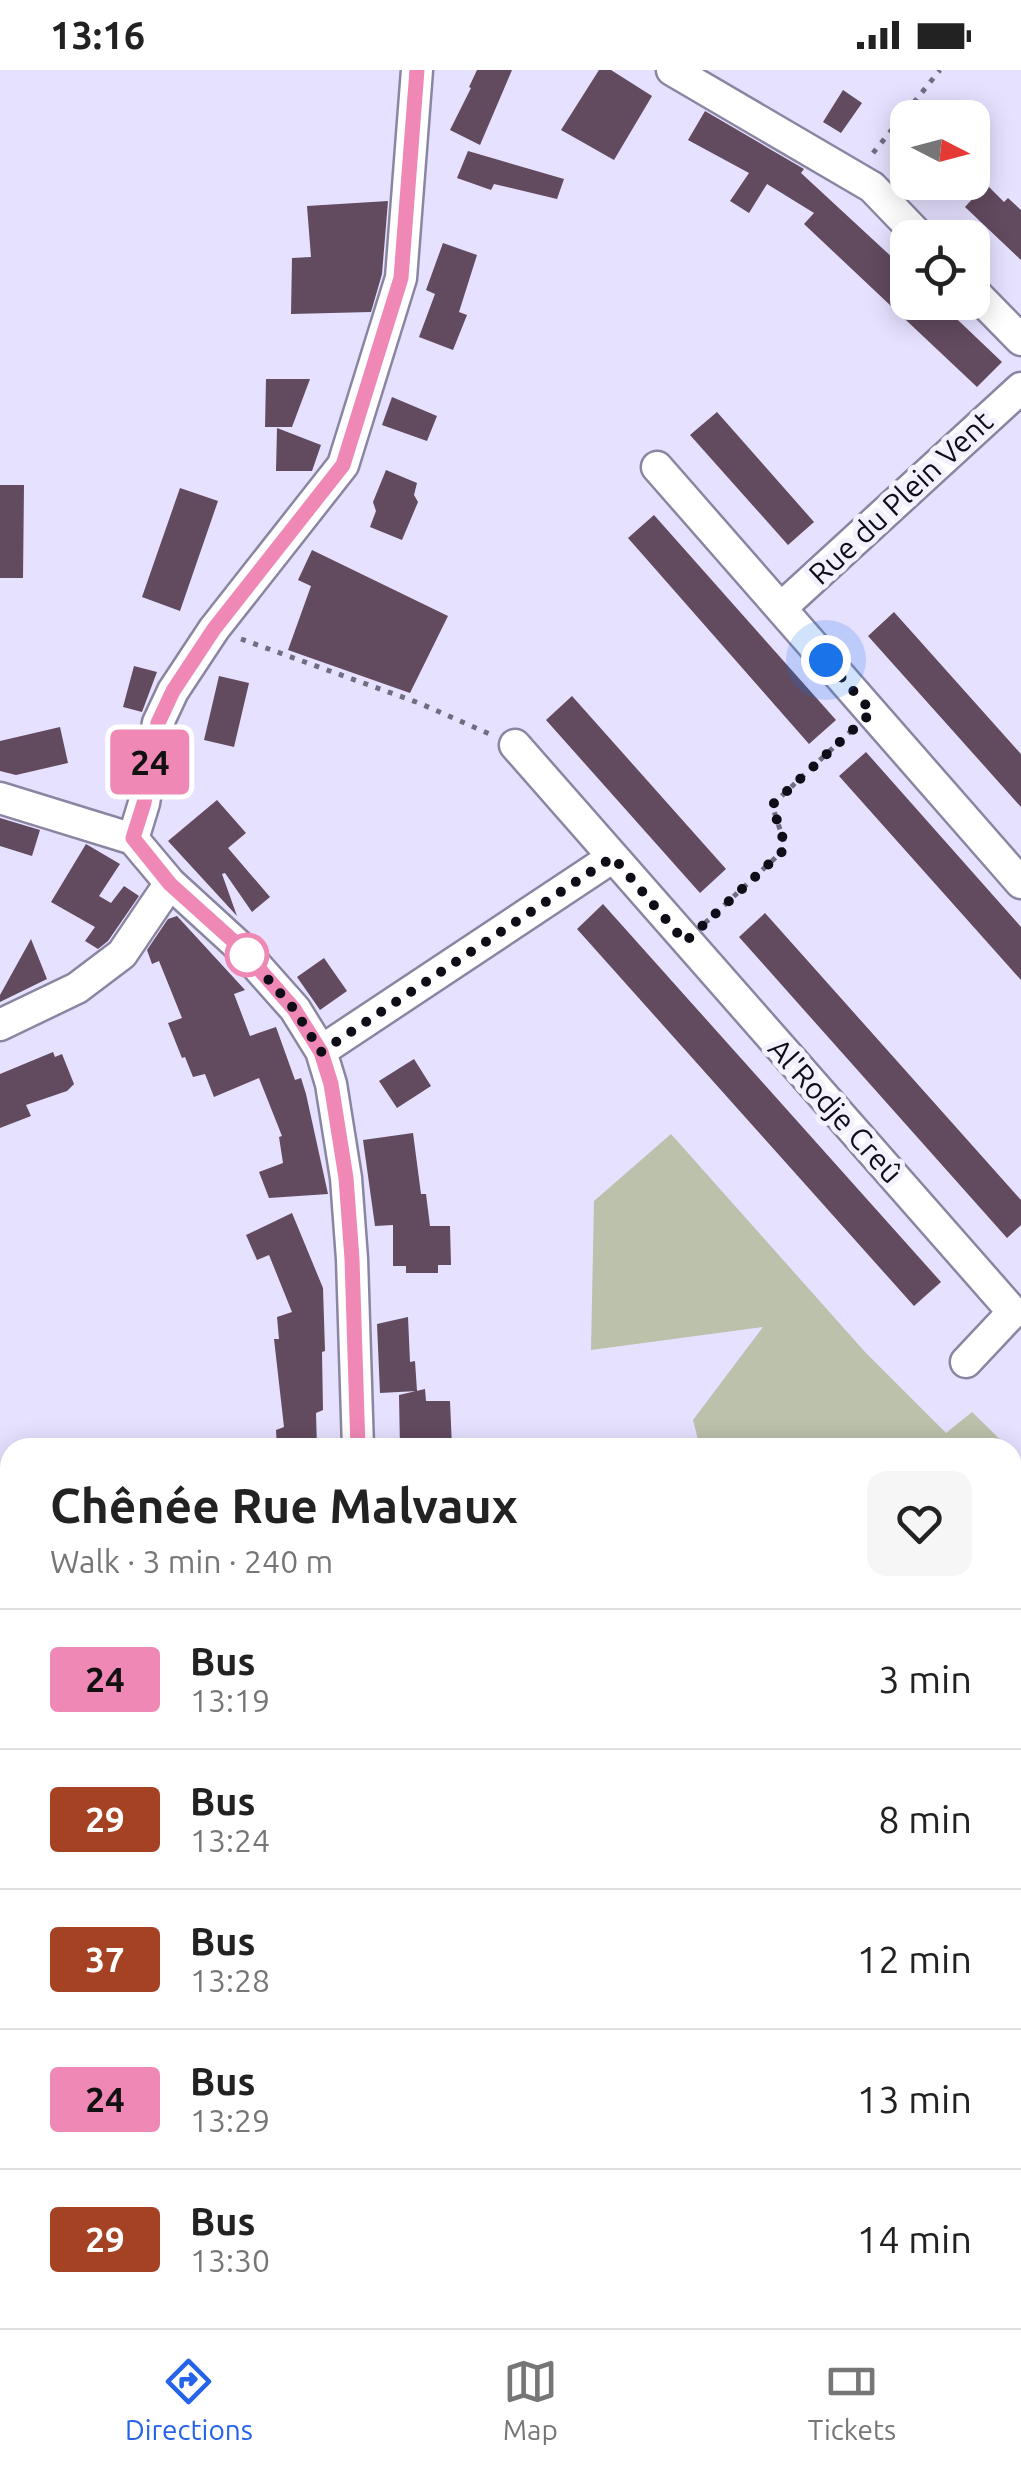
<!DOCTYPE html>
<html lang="en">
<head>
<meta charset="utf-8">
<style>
	body { margin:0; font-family:Ubuntu,sans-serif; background:#f6f6f6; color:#222; height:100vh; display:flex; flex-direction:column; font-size:38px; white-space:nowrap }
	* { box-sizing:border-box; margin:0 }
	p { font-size:32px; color:#767676 }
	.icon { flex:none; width:55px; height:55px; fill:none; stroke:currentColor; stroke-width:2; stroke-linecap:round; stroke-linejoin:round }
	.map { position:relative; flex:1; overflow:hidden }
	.side { position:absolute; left:0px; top:1368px; width:1022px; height:892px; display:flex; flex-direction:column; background:#fff; border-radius:30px 30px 0 0; box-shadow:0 5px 25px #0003 }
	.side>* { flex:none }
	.badge { padding:0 20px; border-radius:8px; font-size:35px; line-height:65px }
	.needle { width:65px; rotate:96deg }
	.buttons { position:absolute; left:890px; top:30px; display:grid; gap:20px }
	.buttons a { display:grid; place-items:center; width:100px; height:100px; border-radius:20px; background:#fff; box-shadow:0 5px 25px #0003; font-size:50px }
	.you { position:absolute; width:50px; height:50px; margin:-25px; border:8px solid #fff; border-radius:50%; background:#1a73e8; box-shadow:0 0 0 15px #1a73e833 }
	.map>.badge { position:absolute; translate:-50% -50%; box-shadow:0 0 0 5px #fff }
	.round { display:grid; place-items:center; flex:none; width:105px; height:105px; border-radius:20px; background:#f6f6f6 }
	.head { display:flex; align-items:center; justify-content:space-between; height:170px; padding:0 50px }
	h1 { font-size:48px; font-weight:700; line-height:75px }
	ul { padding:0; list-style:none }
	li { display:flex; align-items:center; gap:30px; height:140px; padding:0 50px; border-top:2px solid #e0e0e0 }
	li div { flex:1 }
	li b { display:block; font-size:38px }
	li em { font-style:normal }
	li .badge { min-width:110px; font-weight:700; text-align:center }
	.status { display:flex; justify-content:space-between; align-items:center; height:70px; padding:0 50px; background:#fff; direction:ltr }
	.status svg { height:28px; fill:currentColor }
	.dock { display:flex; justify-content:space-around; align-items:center; height:140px; border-top:2px solid #e0e0e0; background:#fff; font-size:28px; color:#767676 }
	.dock a { display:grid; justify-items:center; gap:5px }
	.dock .selected { color:#2563eb }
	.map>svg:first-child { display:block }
	.green { fill:#bbc1ab }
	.building { fill:#624a5f }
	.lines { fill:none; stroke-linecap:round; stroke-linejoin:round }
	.minor-casing { stroke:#8a86a1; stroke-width:35 }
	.path { stroke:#706d80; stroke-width:5; stroke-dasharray:5 8; stroke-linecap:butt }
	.minor { stroke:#fff; stroke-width:30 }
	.line-casing { stroke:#fff; stroke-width:22 }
	.line { stroke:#f088b6; stroke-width:15 }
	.walk { stroke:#0f0d17; stroke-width:10; stroke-dasharray:0 18 }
	.stop-dot { fill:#fff; stroke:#f088b6; stroke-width:5 }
	.labels { text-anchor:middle; stroke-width:10; stroke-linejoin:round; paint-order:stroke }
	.street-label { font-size:30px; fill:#0f0d17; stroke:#f2f1fd }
</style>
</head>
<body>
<div class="status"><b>13:16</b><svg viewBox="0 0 49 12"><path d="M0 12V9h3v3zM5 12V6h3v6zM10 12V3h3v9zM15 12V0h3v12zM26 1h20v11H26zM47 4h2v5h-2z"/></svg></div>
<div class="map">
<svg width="1021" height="2258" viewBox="0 0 1021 2258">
	<rect width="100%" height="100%" fill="#e5e1ff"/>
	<!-- green -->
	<path class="green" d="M671,1064L865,1282L946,1363L972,1342L1008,1377H700L693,1350L763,1257L591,1280L594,1131Z
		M1012,1382L1021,1390V1643L1013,1655Z
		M0,1776L10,1785V2250H428L431,2258H0Z"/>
	<!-- building -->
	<path class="building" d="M477,0H512L480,75L450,60L471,18L469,17Z
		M599,0H611L652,26L614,90L561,60Z
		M843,20L862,33L841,63L823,52Z
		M705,41L804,99L801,103L908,202V232H939L1002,292L977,317L804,154L814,143L767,114L749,143L730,131L749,103L688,70Z
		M468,81L564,109L557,129L494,114L491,120L457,108Z
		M986,114L1004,132L1008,128L1021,140V190L965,137Z
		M388,131L382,204L371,242L291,244L292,188L311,187L307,136Z
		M443,173L477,185L459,242L467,245L453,280L419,267L435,224L426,220Z
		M266,309H310L292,357H265Z
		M392,327L437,346L427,371L382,355Z
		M717,342L814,452L788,475L690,365Z
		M277,358L321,375L312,401H276Z
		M386,400L417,413L414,425L418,432L402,470L370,457L376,441L373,432Z
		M0,415H24L23,508H0Z
		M180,418L218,431L180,541L142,527Z
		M654,445L836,650L809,674L628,468Z
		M312,480L448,546L410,623L288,580L311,516L298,510Z
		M894,542L1021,684V737L868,566Z
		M134,596L157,602L142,642L123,637Z
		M219,606L249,613L234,677L204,670Z
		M572,626L726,799L700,823L546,650Z
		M60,657L68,693L16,705L0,701V671Z
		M866,682L1021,857V910L839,706Z
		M217,730L246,763L228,778L270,827L252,842L225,803L222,804L237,846L168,771Z
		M0,748L40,760L32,786L0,776Z
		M86,774L120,794L99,826L111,833L124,816L139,826L108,871L98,879L85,871L95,857L51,832Z
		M603,834L941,1212L914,1236L577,859Z
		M765,843L1021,1130V1155L1007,1168L739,867Z
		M177,846L245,920L234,924L250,966L276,957L295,1010L301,1008L306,1024L328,1124L269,1128L259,1102L283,1093L279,1067L282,1066L259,1008L214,1027L205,1004L193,1007L185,987L182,988L168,953L182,948L159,891L152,894L147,880L168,849Z
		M31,869L47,909L0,932V925Z
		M324,888L347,921L320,940L297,907Z
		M53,982L55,987L62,984L74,1014L67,1021L26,1035L31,1046L0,1058V1004Z
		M414,989L431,1016L397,1038L379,1011Z
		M413,1063L421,1124H426L430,1156H450L451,1195H438V1203H406V1196H393V1155L375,1156L363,1070Z
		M292,1143L323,1218L325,1281L322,1282L323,1340L316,1343L317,1378H277L276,1360L284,1357L274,1269H279L277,1247L292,1242L269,1185L257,1190L246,1165Z
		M408,1247L410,1292L415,1291L417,1321L380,1323L377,1254Z
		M425,1319L426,1331H450L452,1378H400L399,1325Z"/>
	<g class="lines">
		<defs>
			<path id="minor" d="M672,0L872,117L921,168
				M972,220L1021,270
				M657,397L1021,813
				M781,538L1021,318
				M515,675L1013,1242L966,1292
				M0,728L133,769L170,813L240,877L295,939L321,981L331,1014L346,1108L352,1189L358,1378
				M133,769L144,733L158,653L173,621L214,559L343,395L401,208L417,0
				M0,955L77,918L122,884L170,813
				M321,981L613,787
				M1012,2065L1021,2052
				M478,2250L482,2258
				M948,2250L950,2258"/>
		</defs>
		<!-- minor casing -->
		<use href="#minor" class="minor-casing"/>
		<!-- path -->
		<path class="path" d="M873,83L940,0
			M241,569L419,633L492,665
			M705,853L786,778L772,735L851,661
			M0,1883L10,1886"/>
		<!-- minor -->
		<use href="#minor" class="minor"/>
	</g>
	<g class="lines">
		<defs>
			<path id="line" d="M358,1378L352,1189L346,1108L331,1014L321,982L294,939L240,877L170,814L133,768L144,733L158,653L173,621L214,559L343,395L401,208L417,0"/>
		</defs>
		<!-- line casing -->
		<use href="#line" class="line-casing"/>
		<!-- line -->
		<use href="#line" class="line"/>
		<!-- walk -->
		<path class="walk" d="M247,885L240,877L294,939L321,982L613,787L685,872L786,778L772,735L872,642L826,590"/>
	</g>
	<!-- markers -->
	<circle class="stop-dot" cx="247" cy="885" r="20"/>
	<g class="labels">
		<!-- street labels -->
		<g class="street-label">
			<text transform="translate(901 428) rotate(-43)" y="10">Rue du Plein Vent</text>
			<text transform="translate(835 1041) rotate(48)" y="10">Al'Rodje Creû</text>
		</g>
	</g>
</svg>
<div class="buttons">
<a><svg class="needle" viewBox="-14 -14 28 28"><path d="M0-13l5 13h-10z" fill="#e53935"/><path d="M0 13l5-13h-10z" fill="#767676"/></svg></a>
<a><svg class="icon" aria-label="locate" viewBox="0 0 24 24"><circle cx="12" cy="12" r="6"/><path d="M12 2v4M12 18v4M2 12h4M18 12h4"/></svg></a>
</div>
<div class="you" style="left:826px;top:590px"></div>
<b class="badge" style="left:150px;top:692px;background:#f088b6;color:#111">24</b>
<section class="side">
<div class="head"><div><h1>Chênée Rue Malvaux</h1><p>Walk · 3 min · 240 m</p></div><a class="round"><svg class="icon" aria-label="heart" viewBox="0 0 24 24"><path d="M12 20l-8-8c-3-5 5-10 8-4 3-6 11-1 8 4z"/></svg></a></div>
<ul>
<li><span class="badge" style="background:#f088b6;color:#111">24</span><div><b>Bus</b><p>13:19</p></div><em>3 min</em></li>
<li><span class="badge" style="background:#a64224;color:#fff">29</span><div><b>Bus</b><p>13:24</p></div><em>8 min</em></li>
<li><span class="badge" style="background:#a64224;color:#fff">37</span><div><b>Bus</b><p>13:28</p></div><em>12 min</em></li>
<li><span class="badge" style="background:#f088b6;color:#111">24</span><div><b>Bus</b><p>13:29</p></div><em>13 min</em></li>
<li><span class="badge" style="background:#a64224;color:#fff">29</span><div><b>Bus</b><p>13:30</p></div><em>14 min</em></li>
</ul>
</section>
</div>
<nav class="dock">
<a class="selected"><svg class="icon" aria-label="directions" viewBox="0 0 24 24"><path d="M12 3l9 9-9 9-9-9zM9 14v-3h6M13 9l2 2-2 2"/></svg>Directions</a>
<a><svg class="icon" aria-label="map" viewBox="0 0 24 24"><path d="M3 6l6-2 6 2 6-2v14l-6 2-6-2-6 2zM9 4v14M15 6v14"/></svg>Map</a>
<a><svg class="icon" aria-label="tickets" viewBox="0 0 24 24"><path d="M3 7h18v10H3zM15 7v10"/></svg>Tickets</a>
</nav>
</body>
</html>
